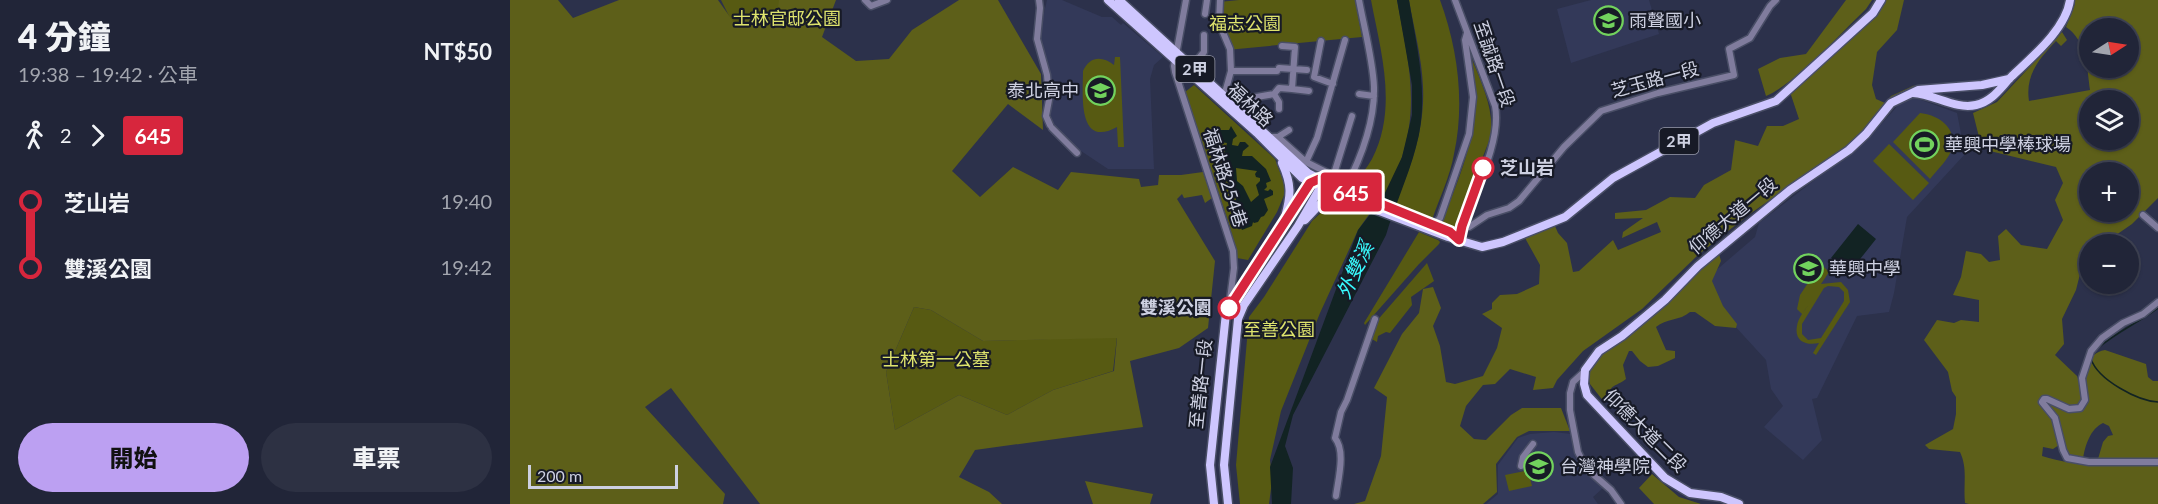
<!DOCTYPE html>
<html lang="zh-TW">
<head>
<meta charset="utf-8">
<style>
	body { margin:0; font-family:Lato,"Noto Sans TC",sans-serif; background:#2d3143; color:#f1f3f6; height:100vh; display:flex; flex-direction:column; font-size:22px; white-space:nowrap }
	* { box-sizing:border-box; margin:0 }
	p { font-size:20px; color:#a2a5ae }
	.icon { flex:none; width:33px; height:33px; fill:none; stroke:currentColor; stroke-width:2; stroke-linecap:round; stroke-linejoin:round }
	.map { position:relative; flex:1; overflow:hidden }
	.details { display:flex; flex-direction:column; background:#212538; width:510px }
	.details>* { flex:none }
	.badge { padding:0 12px; border-radius:4px; font-size:21px; line-height:39px }
	.needle { width:39px; rotate:78deg }
	.controls { position:absolute; left:1569px; top:18px; display:grid; gap:12px }
	.controls a { display:grid; place-items:center; width:60px; height:60px; border-radius:50%; background:#212538; box-shadow:0 2px 4px #0004,0 0 0 2px #3e4253; font-size:30px }
	.scale { position:absolute; left:18px; bottom:15px; width:150px; box-sizing:border-box; padding-left:6px; border:3px solid #cdd0e1; border-top:0; font-size:16px; line-height:21px; white-space:nowrap; color:#cdd0e1; -webkit-text-stroke:4px #171a26; paint-order:stroke }
	.map>.badge { position:absolute; translate:-50% -50%; box-shadow:0 0 0 3px #fff }
	.legs { display:flex; align-items:center; gap:9px; height:66px; padding:0 18px; font-size:20px }
	.legs p { margin-inline-start:auto }
	.headline { display:flex; align-items:center; justify-content:space-between; height:102px; padding:0 18px }
	h1 { font-size:33px; font-weight:800; line-height:45px }
	.button { display:flex; gap:12px; margin-top:auto; padding:12px 18px }
	.button a { flex:1; height:69px; border-radius:36px; background:#bca0f2; color:#111; font-size:24px; font-weight:800; line-height:69px; text-align:center }
	.button a+a { background:#2d3143; color:#f1f3f6 }
	ul { padding:0 18px; list-style:none }
	li { display:flex; align-items:center; gap:21px; height:66px; font-size:22px }
	li i { display:grid; place-items:center; width:9px; height:100%; margin:0 8px; background:currentColor }
	li i::after { content:''; width:15px; height:15px; margin:-8px; border:4px solid; border-radius:50%; background:#212538 }
	li p { margin-inline-start:auto }
	li:first-child i { background:linear-gradient(#0000 50%,currentColor 0) }
	li:last-child i { background:linear-gradient(currentColor 50%,#0000 0) }
	main { display:flex; flex:1; min-height:0 }
	.map>svg:first-child { display:block }
	.built { fill:#333959 }
	.green { fill:#575a12; fill-rule:evenodd }
	.forest { fill:#5d5f19; fill-rule:evenodd }
	.water { fill:#122323; fill-rule:evenodd }
	.lines { fill:none; stroke-linecap:round; stroke-linejoin:round }
	.stream { stroke:#122323; stroke-width:1.5 }
	.minor-casing { stroke:#494e66; stroke-width:9 }
	.major-casing { stroke:#494e66; stroke-width:11 }
	.minor { stroke:#807c9d; stroke-width:6 }
	.major { stroke:#cec6fe; stroke-width:8 }
	.line-1-casing { stroke:#fff; stroke-width:14 }
	.line-1 { stroke:#d7263d; stroke-width:9 }
	.stop-1-dot { fill:#fff; stroke:#d7263d; stroke-width:3 }
	.labels { text-anchor:middle; stroke-width:4.5; stroke-linejoin:round; paint-order:stroke }
	.shield { fill:#171a26; stroke:#9699a9; stroke-width:1.5 }
	.shield-label { font-size:16px; font-weight:bold; fill:#cdd0e1 }
	.park-label { font-size:18px; fill:#dfe46d; stroke:#171a26 }
	.poi-label { font-size:18px; fill:#cdd0e1; stroke:#171a26; text-anchor:start }
	.street-label { font-size:18px; fill:#cdd0e1; stroke:#171a26 }
	.stop-label { font-size:18px; font-weight:bold; fill:#cdd0e1; stroke:#171a26; text-anchor:start }
	.water-label { font-size:20px; font-style:italic; fill:#38f8fb; stroke:#171a26 }
</style>
</head>
<body>
<main>
<section class="details">
<div class="headline"><div><h1>4 分鐘</h1><p>19:38 – 19:42 · 公車</p></div><b>NT$50</b></div>
<div class="legs"><svg class="icon" aria-label="walk" viewBox="0 0 24 24"><circle cx="13" cy="4" r="2"/><path d="M13 8l-2 6 4 7M11 14l-3 7M7 12l3-4h3l4 4"/></svg>2<svg class="icon" aria-label="forward" viewBox="0 0 24 24"><path d="M9 5l7 7-7 7"/></svg><b class="badge" style="background:#d7263d;color:#fff">645</b></div>
<ul>
<li><i style="color:#d7263d"></i><b>芝山岩</b><p>19:40</p></li>
<li><i style="color:#d7263d"></i><b>雙溪公園</b><p>19:42</p></li>
</ul>
<div class="button"><a>開始</a><a>車票</a></div>
</section>
<div class="map">
<svg width="1648" height="504" viewBox="0 0 1648 504">
	<rect width="100%" height="100%" fill="#2c314b"/>
	<!-- built -->
	<path class="built" d="M537,0H552L592,17H602L611,25L613,23L653,57L644,65L640,79L644,169H598L565,147L542,124L539,104L543,102L538,68L529,35Z
		M1081,0H1139L1149,34L1061,63L1047,9Z
		M1403,97L1447,113L1455,154L1397,217L1384,293L1379,312L1347,316L1307,398L1302,399L1312,440L1293,460L1254,427L1273,406L1261,389L1256,360L1212,312L1196,279L1245,237L1249,223L1359,138L1391,102Z
		M1044,432L1061,434L1065,457L1072,470L1094,487L1083,497L1088,504H976L988,494V465L1008,438L1020,434Z"/>
	<!-- green -->
	<path class="green" d="M211,0H314L226,30Z
		M729,0H845L852,37L717,50L707,13L709,2Z
		M861,0H887C897,55 910,101 892,157C888,171 879,185 873,199L843,186C849,177 857,168 862,159C888,108 871,53 861,0Z
		M899,0H930C948,49 955,103 944,154C940,177 929,199 922,220L885,204C901,168 915,128 913,87C912,58 904,29 899,0Z
		M605,57H610L614,147H608L607,127C567,149 573,94 573,71C580,56 592,56 604,65Z
		M962,59C972,84 984,109 981,136L944,230L931,224C955,163 972,127 962,59Z
		M684,85L765,159L774,183L775,193L767,212L738,260L727,258L720,227L675,92Z
		M1410,113C1428,115 1447,127 1442,148C1440,158 1427,170 1420,179L1383,142Z
		M1379,144L1419,183L1403,200L1363,161Z
		M832,202L860,213L848,230L810,313L771,411L760,460L762,481L759,504H730L726,465L739,317L754,297L802,221L818,206Z
		M909,232L928,240L930,242L929,244L909,264L855,325L854,323Z
		M1308,261L1319,272L1311,284L1331,282L1338,290L1340,302L1306,355L1303,353L1309,343C1296,346 1284,341 1287,326C1288,318 1295,310 1299,304L1292,314L1287,309L1290,295L1304,274ZM1318,286L1329,287L1334,292V301L1311,338L1298,340L1292,334V324L1314,288Z
		M917,263L924,281L901,297L902,305L880,333L876,332L868,336L867,342L860,338L865,323Z
		M404,307L421,310L473,341L607,337L603,371L543,390L497,415L449,395L385,430L376,372Z
		M1015,471L1019,474L1022,486L999,491L995,475Z"/>
	<!-- forest -->
	<path class="forest" d="M0,0H48L63,18L109,0H208L225,24L268,8L269,0H326L312,37L346,61L379,59L402,30L449,0H488L531,74L533,130L498,104L442,171L470,197L503,167L548,190L561,172L629,179L631,187L648,185L649,175H671L693,172L702,198L695,203L692,195L674,198L672,194L667,199L705,261L698,328L669,348L620,361L633,427L465,450L449,477L479,492L492,504H250L161,388L135,407L215,494L213,504H0ZM404,307L421,310L473,341L607,338L604,371L543,390L497,415L449,395L385,430L376,372Z
		M1336,0H1362L1356,9C1331,33 1286,83 1256,96L1248,69L1270,58L1296,54Z
		M1374,0H1394L1387,30L1367,52L1362,85L1366,99L1375,103L1381,96L1405,85L1403,87L1387,94L1378,102L1363,123L1335,147L1237,216L1188,255L1132,309L1073,351L1047,380L1043,388L1023,390L1026,377L1000,369L985,384L973,385L956,406L950,426L964,439L976,440L1001,415L1012,408H1051L1060,431H1019L1007,437L986,464L987,492L973,504H844L855,501L871,456L877,397L864,388L892,334L909,313L913,289L923,287L931,308L923,326L930,346L936,382L945,384L973,376L987,348L992,328L972,314L982,309V303L990,295L1007,294L1029,284L1030,265L1015,238L1045,226L1048,233L1057,243L1063,272L1069,271L1103,240L1108,250L1151,232L1147,222L1112,238L1113,232L1133,218L1105,219V213L1136,210L1160,197L1185,198L1194,185L1221,170L1225,140L1248,146L1257,126H1273L1289,119L1280,92Z
		M1564,0H1648V198L1622,224L1593,244H1580L1579,258L1571,270L1566,290L1552,319L1554,344L1545,355L1567,376L1574,397L1569,405L1564,408L1533,398L1543,420L1549,445L1543,449L1533,447L1532,456C1568,468 1609,465 1648,466V504H1459L1455,503C1453,484 1458,469 1450,452L1419,449L1415,445L1443,429L1446,414V397L1442,391L1438,372L1414,340L1427,320L1444,323L1451,320L1469,322V300L1443,295L1451,277L1456,251L1471,254L1479,262L1490,260L1488,236L1496,229L1511,245L1537,249L1553,220L1545,200L1553,183L1546,167L1480,151L1477,142L1470,141L1463,113L1487,102L1552,32L1557,40L1551,46L1546,41C1529,59 1515,75 1519,101L1580,90C1577,68 1577,41 1556,27L1565,4ZM1580,28H1618V68H1580ZM1580,100H1618V140H1580ZM1580,172H1618V212H1580Z
		M1213,251L1209,254L1211,261L1202,281L1213,306L1227,324L1226,328L1205,326L1185,312H1180C1170,321 1156,318 1146,327L1156,350L1165,351V358L1148,366L1138,367L1130,361L1122,351H1119L1113,365L1116,379C1104,388 1098,384 1099,401L1094,402L1080,384L1077,374L1086,356L1187,269Z
		M1595,350L1636,364L1638,377L1643,381H1648V460L1588,459L1593,442L1598,436L1603,435L1599,426L1593,423C1580,429 1575,446 1573,459L1564,458L1558,454L1547,417L1534,400C1547,406 1562,418 1574,406C1574,387 1571,354 1595,350Z
		M1142,474L1169,497L1191,504H1144L1129,488Z
		M575,481L643,494L640,504H583Z"/>
	<!-- water -->
	<path class="water" d="M887,0H899C907,49 920,98 906,147C898,177 885,205 876,235L783,415L775,446L783,468L781,504H762L760,467L848,230L872,199L892,157L902,115V85Z
		M721,126L727,136L723,139L722,145L728,146L730,142H735L739,146L733,151L732,156H742L756,169L761,181L756,183L757,187L754,190L758,191L760,189L763,191V195L754,199L758,210L754,216L751,217L748,222L744,223L743,222L742,226L732,230L730,226L734,221C723,213 728,204 725,193C724,188 719,184 716,180L718,172L715,171L714,154L717,143L705,141L709,130H719ZM726,168L747,171L745,174L746,177L750,178V181L746,185L749,195L741,202L733,186L727,181Z
		M1348,224L1366,239L1339,273L1321,258Z"/>
	<g class="lines">
		<!-- stream -->
		<path class="stream" d="M1588,348C1608,331 1628,323 1648,308
			M1581,359C1588,380 1628,401 1648,402"/>
		<defs>
			<path id="minor" d="M355,0L361,6L377,0
				M529,0L530,8L527,39L537,75L539,100L536,116L540,125
				M676,0L664,66L665,72L723,251L724,268L719,307
				M710,0L709,23L720,49L721,71L716,89L713,94
				M945,0L985,106C992,141 964,192 952,226L949,240
				M695,14L697,0
				M811,41L804,77L823,84
				M682,66L694,52V35
				M769,68L797,70
				M721,71H767
				M782,89L799,91
				M764,94L769,102V109
				M849,94L864,96
				M724,104L729,100L764,94L769,88L782,89L785,47L772,46
				M542,128L567,153
				M761,137H768L796,162L838,183
				M768,137L779,130
				M796,162L807,138L835,40
				M823,177L842,116
				M835,189C851,158 865,123 864,87C863,61 854,27 849,0
				M1633,215L1648,228
				M924,225L930,218L959,134L963,97L955,40L957,33
				M952,226L959,227L977,215L999,208L1009,201L1054,147L1091,111L1148,93L1224,75L1219,49L1240,38L1260,6L1266,0
				M1648,302L1633,314L1613,323L1592,338L1581,351L1572,378L1575,400L1570,408L1559,409L1537,399H1534L1532,402L1545,418L1553,450L1557,458L1579,462H1648
				M1075,371L1063,382L1060,393V410L1068,452L1076,468L1101,490L1111,504
				M1011,466L1013,457L1023,444
				M826,496C828,480 836,451 825,438L831,412L837,400L865,319"/>
			<path id="major" d="M598,0L747,133L792,178L830,196L938,237L972,247L993,242L1055,217L1103,178L1203,123L1266,101L1363,13L1371,0
				M609,0L798,173L821,185L939,232
				M1403,93C1424,94 1446,110 1466,105C1483,101 1491,87 1502,76C1522,57 1556,29 1560,0
				M772,163C782,185 781,195 775,217
				M795,220L812,202L830,196
				M704,504L700,465L716,313L774,223L803,182
				M718,504L714,465L728,319L734,305L788,226L810,188V183
				M1229,504L1211,497L1180,493L1155,478L1077,395L1074,384L1075,370L1089,351L1112,336L1155,300L1188,266L1280,190L1339,150L1356,134L1381,103L1408,90L1472,85L1499,79"/>
		</defs>
		<!-- minor casing -->
		<use href="#minor" class="minor-casing"/>
		<!-- major casing -->
		<use href="#major" class="major-casing"/>
		<!-- minor -->
		<use href="#minor" class="minor"/>
		<!-- major -->
		<use href="#major" class="major"/>
	</g>
	<g class="lines">
		<defs>
			<path id="line-1" d="M719,308L800,183L809,179L940,232L949,240L952,226L973,168"/>
		</defs>
		<!-- line-1 casing -->
		<use href="#line-1" class="line-1-casing"/>
		<!-- line-1 -->
		<use href="#line-1" class="line-1"/>
	</g>
	<!-- icons -->
	<defs>
		<symbol id="school-ring" viewBox="-11 -11 22 22"><circle r="9.5" fill="#171a26" stroke="#72d25d" stroke-width="1.5"/><path d="M0-5L7-2L0 1L-7-2ZM-4 1L0 2.5L4 1V4Q0 6-4 4Z" fill="#72d25d"/></symbol>
		<symbol id="stadium-ring" viewBox="-11 -11 22 22"><circle r="9.5" fill="#171a26" stroke="#72d25d" stroke-width="1.5"/><path d="M0-5a6.5 5 0 1 0 0 10a6.5 5 0 1 0 0-10ZM-3.5-1.8h7v3.6h-7Z" fill="#72d25d"/></symbol>
		<symbol id="university-ring" viewBox="-11 -11 22 22"><circle r="9.5" fill="#171a26" stroke="#72d25d" stroke-width="1.5"/><path d="M0-5L7-2L0 1L-7-2ZM-4 1L0 2.5L4 1V4Q0 6-4 4Z" fill="#72d25d"/></symbol>
	</defs>
	<g fill-rule="evenodd">
		<use href="#school-ring" x="1082" y="4" width="33" height="33"/>
		<use href="#school-ring" x="574" y="74" width="33" height="33"/>
		<use href="#stadium-ring" x="1398" y="128" width="33" height="33"/>
		<use href="#school-ring" x="1282" y="252" width="33" height="33"/>
		<use href="#university-ring" x="1012" y="450" width="33" height="33"/>
	</g>
	<!-- markers -->
	<g class="stop-1-dot">
		<circle cx="973" cy="168" r="10"/>
		<circle cx="719" cy="308" r="10"/>
	</g>
	<g class="labels">
		<!-- shield labels -->
		<g class="shield">
			<rect x="665.5" y="56" width="39" height="26" rx="4.5"/>
			<rect x="1149.5" y="128" width="39" height="26" rx="4.5"/>
		</g>
		<g class="shield-label">
			<text x="685" y="75">2甲</text>
			<text x="1169" y="147">2甲</text>
		</g>
		<!-- park labels -->
		<g class="park-label">
			<text x="277" y="25">士林官邸公園</text>
			<text x="735" y="30">福志公園</text>
			<text x="769" y="336">至善公園</text>
			<text x="426" y="366">士林第一公墓</text>
		</g>
		<!-- poi labels -->
		<g class="poi-label">
			<text x="1119" y="27">雨聲國小</text>
			<text x="569" y="97" text-anchor="end">泰北高中</text>
			<text x="1435" y="151">華興中學棒球場</text>
			<text x="1319" y="275">華興中學</text>
			<text x="1050" y="473">台灣神學院</text>
		</g>
		<!-- street labels -->
		<g class="street-label">
			<text transform="translate(984 64) rotate(71)" y="6">至誠路一段</text>
			<text transform="translate(1145 80) rotate(-15)" y="6">芝玉路一段</text>
			<text transform="translate(740 105) rotate(43)" y="6">福林路</text>
			<text transform="translate(715 178) rotate(72)" y="6">福林路254巷</text>
			<text transform="translate(1223 216) rotate(-40)" y="6">仰德大道一段</text>
			<text transform="translate(691 384) rotate(-84)" y="6">至善路一段</text>
			<text transform="translate(1135 431) rotate(45)" y="6">仰德大道二段</text>
		</g>
		<!-- stop labels -->
		<g class="stop-label">
			<text x="990" y="174">芝山岩</text>
			<text x="702" y="314" text-anchor="end">雙溪公園</text>
		</g>
		<!-- water labels -->
		<g class="water-label">
			<text transform="translate(845 270) rotate(-65)" y="7">外雙溪</text>
		</g>
	</g>
</svg>
<div class="controls">
<a><svg class="needle" viewBox="-14 -14 28 28"><path d="M0-13l5 13h-10z" fill="#e53935"/><path d="M0 13l5-13h-10z" fill="#a2a5ae"/></svg></a>
<a><svg class="icon" aria-label="layers" viewBox="0 0 24 24"><path d="M12 4l9 5-9 5-9-5zM3 14l9 5 9-5"/></svg></a>
<a>+</a>
<a>−</a>
</div>
<div class="scale">200 m</div>
<b class="badge" style="left:841px;top:192px;background:#d7263d;color:#fff">645</b>
</div>
</main>
</body>
</html>
